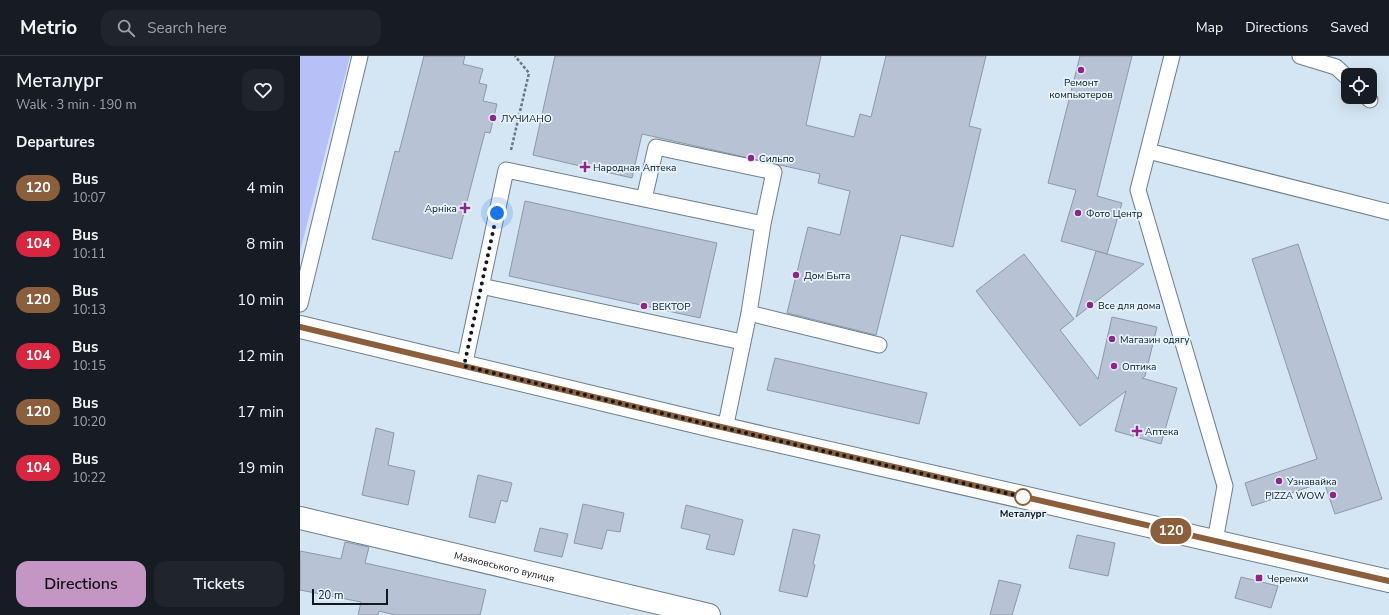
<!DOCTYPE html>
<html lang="en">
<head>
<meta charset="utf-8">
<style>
	body { margin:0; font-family:"Nunito Sans",sans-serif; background:#20242c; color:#f1f3f6; height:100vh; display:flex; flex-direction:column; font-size:15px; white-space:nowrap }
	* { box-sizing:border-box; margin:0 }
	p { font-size:13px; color:#9ea1a6 }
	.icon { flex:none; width:22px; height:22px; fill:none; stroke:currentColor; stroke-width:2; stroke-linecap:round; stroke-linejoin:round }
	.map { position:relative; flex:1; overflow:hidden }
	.sheet { display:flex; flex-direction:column; background:#171b24; width:300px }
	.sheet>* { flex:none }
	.badge { padding:0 8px; border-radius:13px; font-size:14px; line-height:26px }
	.controls { position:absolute; left:1041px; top:12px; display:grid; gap:8px }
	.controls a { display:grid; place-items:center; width:36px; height:36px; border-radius:8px; background:#171b24; box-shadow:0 4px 16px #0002; font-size:20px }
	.scale { position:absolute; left:12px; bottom:10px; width:76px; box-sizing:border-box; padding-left:4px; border:2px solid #12191e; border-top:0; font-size:11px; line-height:14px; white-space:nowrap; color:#12191e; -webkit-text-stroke:3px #e4f3fe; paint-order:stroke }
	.you { position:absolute; width:20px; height:20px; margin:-10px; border:3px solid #fff; border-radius:50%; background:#1a73e8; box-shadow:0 0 0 6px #1a73e833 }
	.map>.badge { position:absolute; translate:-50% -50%; box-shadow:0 0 0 2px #fff }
	h2 { padding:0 16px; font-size:15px; line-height:36px }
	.round { display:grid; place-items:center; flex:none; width:42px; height:42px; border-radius:12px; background:#20242c }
	.headline { display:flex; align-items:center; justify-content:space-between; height:68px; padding:0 16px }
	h1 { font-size:19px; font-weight:600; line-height:30px }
	.primary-button { display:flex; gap:8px; margin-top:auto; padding:8px 16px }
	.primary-button a { flex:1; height:46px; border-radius:12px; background:#c596c4; color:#111; font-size:16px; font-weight:600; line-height:46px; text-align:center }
	.primary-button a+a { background:#20242c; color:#f1f3f6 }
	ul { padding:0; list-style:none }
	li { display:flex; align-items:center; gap:12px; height:56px; padding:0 16px }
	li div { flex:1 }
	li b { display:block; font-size:15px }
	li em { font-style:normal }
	li .badge { min-width:44px; font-weight:700; text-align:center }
	header { display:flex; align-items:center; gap:24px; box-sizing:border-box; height:56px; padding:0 20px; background:#171b24; border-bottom:1px solid #363941 }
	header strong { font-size:19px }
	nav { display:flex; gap:22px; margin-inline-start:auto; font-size:14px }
	.search { width:280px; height:36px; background:#20242c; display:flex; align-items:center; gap:10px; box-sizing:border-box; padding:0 14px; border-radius:12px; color:#9ea1a6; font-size:15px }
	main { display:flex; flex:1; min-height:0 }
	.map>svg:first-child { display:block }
	.green { fill:#b7c1f7 }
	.building { fill:#b7c2d4; stroke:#8d97a8 }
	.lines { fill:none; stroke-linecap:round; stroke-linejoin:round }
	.service-casing { stroke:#6d7e8b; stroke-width:17 }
	.minor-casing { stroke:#6d7e8b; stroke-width:24 }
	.tertiary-casing { stroke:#6d7e8b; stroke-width:24 }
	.path { stroke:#6a767f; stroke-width:2.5; stroke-dasharray:3 2; stroke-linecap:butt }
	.service { stroke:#fff; stroke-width:15 }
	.minor { stroke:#fff; stroke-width:22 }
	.tertiary { stroke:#fff; stroke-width:22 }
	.line-casing { stroke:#fff; stroke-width:9 }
	.line { stroke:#8b5e3c; stroke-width:6 }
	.walk { stroke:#12191e; stroke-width:4; stroke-dasharray:0 7.2 }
	.poi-dot { fill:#902588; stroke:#e4f3fe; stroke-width:1.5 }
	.stop-dot { fill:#fff; stroke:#8b5e3c; stroke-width:2 }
	.labels { text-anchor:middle; stroke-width:3.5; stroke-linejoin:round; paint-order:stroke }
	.poi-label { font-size:10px; fill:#12191e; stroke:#e4f3fe; text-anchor:start }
	.stop-label { font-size:10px; font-weight:bold; fill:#12191e; stroke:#e4f3fe }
	.street-label { font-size:10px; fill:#12191e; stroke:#e4f3fe }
</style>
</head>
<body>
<header>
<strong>Metrio</strong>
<div class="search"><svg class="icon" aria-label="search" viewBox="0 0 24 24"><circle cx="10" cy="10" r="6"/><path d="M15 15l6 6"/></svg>Search here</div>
<nav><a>Map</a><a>Directions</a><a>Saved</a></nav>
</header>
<main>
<section class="sheet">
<div class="headline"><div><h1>Металург</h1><p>Walk · 3 min · 190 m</p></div><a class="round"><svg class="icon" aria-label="heart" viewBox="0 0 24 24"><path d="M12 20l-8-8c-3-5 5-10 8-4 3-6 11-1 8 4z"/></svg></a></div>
<h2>Departures</h2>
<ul>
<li><span class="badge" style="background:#8b5e3c;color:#fff">120</span><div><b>Bus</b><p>10:07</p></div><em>4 min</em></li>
<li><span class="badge" style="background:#d7263d;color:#fff">104</span><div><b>Bus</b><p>10:11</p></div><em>8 min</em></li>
<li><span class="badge" style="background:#8b5e3c;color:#fff">120</span><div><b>Bus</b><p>10:13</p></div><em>10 min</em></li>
<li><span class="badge" style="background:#d7263d;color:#fff">104</span><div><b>Bus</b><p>10:15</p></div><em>12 min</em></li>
<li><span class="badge" style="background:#8b5e3c;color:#fff">120</span><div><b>Bus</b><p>10:20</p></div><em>17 min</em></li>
<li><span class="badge" style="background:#d7263d;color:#fff">104</span><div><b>Bus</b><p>10:22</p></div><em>19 min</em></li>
</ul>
<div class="primary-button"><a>Directions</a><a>Tickets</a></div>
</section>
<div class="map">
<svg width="1089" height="559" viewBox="0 0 1089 559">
	<rect width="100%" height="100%" fill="#d4e6f4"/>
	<!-- green -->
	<path class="green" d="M0,0H50L0,196Z"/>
	<!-- building -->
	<path class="building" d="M124,0H165L163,8L183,13L179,27L187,29L183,45L197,48L190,77L185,76L152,203L72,183L95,95L99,96Z
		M255,0H521L506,69L554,81L560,58L571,61L586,0H686L669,70L681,73L653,191L601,179L576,279L487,257L508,171L540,179L550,135L518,127L520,118L342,78L332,122L233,99Z
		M780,0H832L797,140L822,147L807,198L761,185L776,134L748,127Z
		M225,145L417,187L400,262L209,220Z
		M998,188L1082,443L1035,458L1024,426L952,450L945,427L1017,403L952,203Z
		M796,195L844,208L776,261Z
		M724,198L774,263L760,274L798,323L812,261L857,271L845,320L842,322L877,332L861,388L815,375L826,335L780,370L676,235Z
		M475,302L627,337L619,368L467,334Z
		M76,372L94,377L88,409L115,415L108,449L62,439Z
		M178,419L212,427L207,446L201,444L195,467L169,461Z
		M283,448L324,457L320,476L307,474L302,493L274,487Z
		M386,449L443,464L434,499L406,493L410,479L381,472Z
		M240,472L268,478L262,501L234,495Z
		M493,473L520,479L513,508L515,509L507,541L479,535Z
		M777,479L815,487L808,520L769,512Z
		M45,486L69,491L65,507L186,534L180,559H95L79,555L78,559H58L61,546L0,534V495L41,503Z
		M941,521L978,530L971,552L935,542Z
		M699,524L721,529L712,559H690Z"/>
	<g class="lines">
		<defs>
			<path id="service" d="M872,0L838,134L925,430L915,485
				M1000,0L1036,11L1048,22
				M1067,41L1070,44
				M848,95L1089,156
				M181,230L442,286
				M0,248L60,0
				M449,257L579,289
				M164,311L206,114L344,143L356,91L474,116L463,168L344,143
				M425,373L449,257L463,168"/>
			<g id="minor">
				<path id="s1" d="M0,462L409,559"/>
			</g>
			<path id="tertiary" d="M0,271L425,373L1089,525"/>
		</defs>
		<!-- service casing -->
		<use href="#service" class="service-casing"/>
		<!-- minor casing -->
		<use href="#minor" class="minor-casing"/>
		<!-- tertiary casing -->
		<use href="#tertiary" class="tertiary-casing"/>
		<!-- path -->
		<path class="path" d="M211,94L229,17L215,0"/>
		<!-- service -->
		<use href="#service" class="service"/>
		<!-- minor -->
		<use href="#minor" class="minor"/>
		<!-- tertiary -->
		<use href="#tertiary" class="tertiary"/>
	</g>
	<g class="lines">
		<defs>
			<path id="line" d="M0,271L382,362L1089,525"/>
		</defs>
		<!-- line casing -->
		<use href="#line" class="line-casing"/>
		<!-- line -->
		<use href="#line" class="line"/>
		<!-- walk -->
		<path class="walk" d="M197,157L164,310L411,369L723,441"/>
	</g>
	<!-- markers -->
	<g class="poi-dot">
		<circle cx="781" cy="14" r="4"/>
		<circle cx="193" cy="62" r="4"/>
		<circle cx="451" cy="102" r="4"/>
		<path d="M283 105h4v4h4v4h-4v4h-4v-4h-4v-4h4z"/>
		<path d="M163 146h4v4h4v4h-4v4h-4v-4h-4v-4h4z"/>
		<circle cx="778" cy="157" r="4"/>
		<circle cx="496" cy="219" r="4"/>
		<circle cx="790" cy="249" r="4"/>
		<circle cx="344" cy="250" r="4"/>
		<circle cx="812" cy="283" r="4"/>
		<circle cx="814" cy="310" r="4"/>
		<path d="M835 369h4v4h4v4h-4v4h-4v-4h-4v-4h4z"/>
		<circle cx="979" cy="425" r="4"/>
		<circle cx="1033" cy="439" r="4"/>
		<rect x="955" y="518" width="8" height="8" rx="2"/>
	</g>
	<circle class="stop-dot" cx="723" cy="441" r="8"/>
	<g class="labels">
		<!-- poi labels -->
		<g class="poi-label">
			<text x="781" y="30" text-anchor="middle">Ремонт<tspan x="781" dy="12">компьютеров</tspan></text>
			<text x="201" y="66">ЛУЧИАНО</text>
			<text x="459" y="106">Сильпо</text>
			<text x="293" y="115">Народная Аптека</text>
			<text x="157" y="156" text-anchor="end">Арніка</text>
			<text x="786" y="161">Фото Центр</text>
			<text x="504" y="223">Дом Быта</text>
			<text x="798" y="253">Все для дома</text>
			<text x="352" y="254">ВЕКТОР</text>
			<text x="820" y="287">Магазин одягу</text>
			<text x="822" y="314">Оптика</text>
			<text x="845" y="379">Аптека</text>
			<text x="987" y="429">Узнавайка</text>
			<text x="1025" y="443" text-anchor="end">PIZZA WOW</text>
			<text x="967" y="526">Черемхи</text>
		</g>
		<!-- stop labels -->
		<g class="stop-label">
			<text x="723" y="461">Металург</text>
		</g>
		<!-- street labels -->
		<g class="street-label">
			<text dy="4" stroke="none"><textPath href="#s1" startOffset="210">Маяковського вулиця</textPath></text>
		</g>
	</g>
</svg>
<div class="controls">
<a><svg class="icon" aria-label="locate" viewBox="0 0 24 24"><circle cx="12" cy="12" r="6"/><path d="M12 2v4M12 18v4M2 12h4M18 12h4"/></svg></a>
</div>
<div class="scale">20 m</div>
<div class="you" style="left:197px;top:157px"></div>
<b class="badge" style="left:871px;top:475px;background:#8b5e3c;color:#fff">120</b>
</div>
</main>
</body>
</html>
